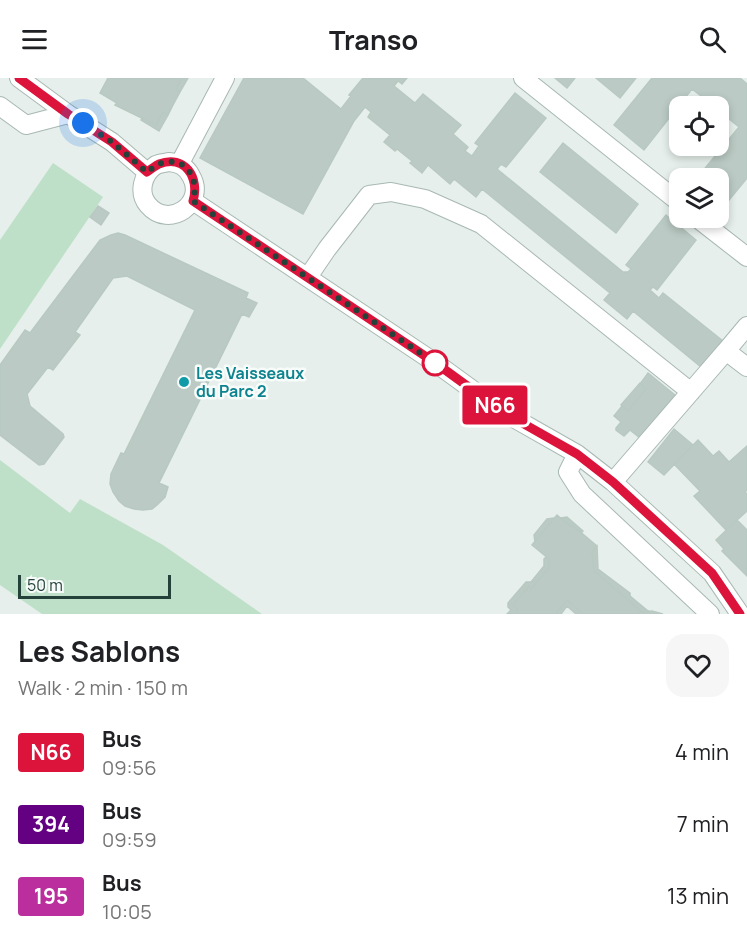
<!DOCTYPE html>
<html lang="en">
<head>
<meta charset="utf-8">
<style>
	body { margin:0; font-family:Manrope,sans-serif; background:#f6f6f6; color:#202124; height:100vh; display:flex; flex-direction:column; font-size:22px; white-space:nowrap }
	* { box-sizing:border-box; margin:0 }
	p { font-size:20px; color:#757577 }
	.icon { flex:none; width:33px; height:33px; fill:none; stroke:currentColor; stroke-width:2; stroke-linecap:round; stroke-linejoin:round }
	.map { position:relative; height:536px; overflow:hidden }
	.details { display:flex; flex-direction:column; background:#fff; flex:1 }
	.details>* { flex:none }
	.badge { padding:0 12px; border-radius:4px; font-size:21px; line-height:39px }
	.tools { position:absolute; left:669px; top:18px; display:grid; gap:12px }
	.tools a { display:grid; place-items:center; width:60px; height:60px; border-radius:12px; background:#fff; box-shadow:0 3px 9px #0003; font-size:30px }
	.scale { position:absolute; left:18px; bottom:15px; width:153px; box-sizing:border-box; padding-left:6px; border:3px solid #24423a; border-top:0; font-size:16px; line-height:21px; white-space:nowrap; color:#24423a; -webkit-text-stroke:4px #f7fbf9; paint-order:stroke }
	.you { position:absolute; width:30px; height:30px; margin:-15px; border:4px solid #fff; border-radius:50%; background:#1a73e8; box-shadow:0 0 0 9px #1a73e833 }
	.map>.badge { position:absolute; translate:-50% -50%; box-shadow:0 0 0 3px #fff }
	.round { display:grid; place-items:center; flex:none; width:63px; height:63px; border-radius:18px; background:#f6f6f6 }
	.summary { display:flex; align-items:center; justify-content:space-between; height:102px; padding:0 18px }
	h1 { font-size:28px; font-weight:700; line-height:45px }
	ul { padding:0; list-style:none }
	li { display:flex; align-items:center; gap:18px; height:72px; padding:0 18px }
	li div { flex:1 }
	li b { display:block; font-size:22px }
	li em { font-style:normal }
	li .badge { min-width:66px; font-weight:700; text-align:center }
	header { display:flex; justify-content:space-between; align-items:center; height:78px; padding:0 18px; background:#fff; font-size:27px; font-weight:700 }
	.map>svg:first-child { display:block }
	.green { fill:#bfe0c8 }
	.building { fill:#bbcac4; stroke:#b8c9c2; stroke-width:1.5 }
	.lines { fill:none; stroke-linecap:round; stroke-linejoin:round }
	.minor-casing { stroke:#a8b8b2; stroke-width:20 }
	.minor { stroke:#fff; stroke-width:18 }
	.line-casing { stroke:#fff; stroke-width:14 }
	.line { stroke:#dc143c; stroke-width:9 }
	.walk { stroke:#24423a; stroke-width:6; stroke-dasharray:0 10.8 }
	.stop-dot { fill:#fff; stroke:#dc143c; stroke-width:3 }
	.culture-dot { fill:#0f9aa8; stroke:#f7fbf9; stroke-width:2 }
	.labels { text-anchor:middle; stroke-width:5; stroke-linejoin:round; paint-order:stroke }
	.culture-label { font-size:16px; font-weight:bold; fill:#0d838f; stroke:#f7fbf9; text-anchor:start }
</style>
</head>
<body>
<header><svg class="icon" aria-label="menu" viewBox="0 0 24 24"><path d="M4 6h16M4 12h16M4 18h16"/></svg>Transo<svg class="icon" aria-label="search" viewBox="0 0 24 24"><circle cx="10" cy="10" r="6"/><path d="M15 15l6 6"/></svg></header>
<div class="map">
<svg width="747" height="536" viewBox="0 0 747 536">
	<rect width="100%" height="100%" fill="#e6efeb"/>
	<!-- green -->
	<path class="green" d="M53,85L103,119L0,271V162Z
		M0,382L70,435L80,421L163,467L262,536H42L0,507Z"/>
	<!-- building -->
	<path class="building" d="M108,0H182L176,11L180,14L173,27L168,37L163,34L156,47L115,27L117,25L100,15Z
		M182,0H188L180,14L176,11Z
		M244,0H303L341,31L351,18L349,17L363,0H407L402,6L398,3L394,8L415,25L423,16L461,47L453,56L468,69L465,73L472,78L479,68L475,65L515,15L546,40L506,89L501,86L497,91L623,194H628L631,191L626,187L666,137L696,162L657,212L653,209L650,212L659,220L663,215L723,263L701,289L633,233L627,241L604,222L610,215L482,111L476,119L454,101L450,106L428,87L422,95L410,85L412,83L397,71L395,73L384,64L390,57L368,39L371,34L365,29L354,43L303,136L200,80Z
		M555,0H575L567,10Z
		M596,0H636L620,20Z
		M652,0H740L747,6V100L720,133L718,132V100H697L739,49L718,32V28H714L692,11L644,72L614,47Z
		M163,34L168,37L159,53L141,42L142,40L156,47Z
		M563,65L638,126L616,155L540,94Z
		M98,128L109,135L101,147L90,139Z
		M118,155L125,157L248,215L246,220L257,225L249,239L242,236L159,405L168,409L165,419L157,427L152,431L143,432L134,431L125,428L119,423L113,414L110,406L111,396L121,375L124,376L195,232L127,198L113,200L75,254L80,257L53,292L48,289L27,316L30,328L63,356L64,359L44,386L39,387L0,357V287L25,252L30,255L100,162L111,157Z
		M648,295L675,317L640,360L630,352L624,358L616,352V350L621,344L614,338L622,328L628,333L646,311L640,306Z
		M640,305L646,311L628,333L621,327Z
		M674,351L693,367L664,397L648,384Z
		M698,362L713,378L719,373L729,384L747,368V412L745,414L747,416V433L726,452L694,418L700,413L674,386Z
		M557,437L570,448L572,447L597,468L592,474L594,493L642,534L652,533L663,536H583L567,522L557,534L559,536H514L518,532L513,527L529,508L531,511L549,490V481L532,467Z
		M567,439L583,453L581,455L561,440Z
		M554,440L535,464L534,457L547,441Z
		M737,442L747,452V498L722,473L724,471L716,462Z
		M597,468L598,491L630,515V518L648,533L642,534L594,493L592,474Z
		M546,479L549,481V490L531,511L529,508L513,527L518,532L514,536H507L511,532L508,529V525L526,504H531L544,488V481Z
		M567,522L583,536H576L567,528L561,536H559L557,534Z"/>
	<g class="lines">
		<defs>
			<path id="minor" d="M19,0L68,36L112,64L147,94
				M523,0L680,125
				M0,28L26,47L68,36
				M169,84C179,85 186,88 191,98C207,125 169,152 148,127C138,115 142,96 156,87C160,85 165,85 169,84Z
				M180,85L225,0
				M193,123L437,286L503,334L577,376L613,404L712,495L740,536
				M697,140L747,179
				M308,199L327,171L369,117L391,114L425,121L481,146L691,314
				M747,248L726,273L747,289
				M577,376L568,394L582,416L710,536
				M613,404L726,273"/>
		</defs>
		<!-- minor casing -->
		<use href="#minor" class="minor-casing"/>
		<!-- minor -->
		<use href="#minor" class="minor"/>
	</g>
	<g class="lines">
		<defs>
			<path id="line" d="M19,0L68,36L112,64L147,94C151,91 155,88 159,86C185,76 200,100 193,123L437,286L503,334L577,376L613,404L712,495L740,536"/>
		</defs>
		<!-- line casing -->
		<use href="#line" class="line-casing"/>
		<!-- line -->
		<use href="#line" class="line"/>
		<!-- walk -->
		<path class="walk" d="M83,45L112,64L147,94C151,91 155,88 159,86C185,76 200,100 193,123L437,286L435,285"/>
	</g>
	<!-- markers -->
	<circle class="stop-dot" cx="435" cy="285" r="12"/>
	<circle class="culture-dot" cx="184" cy="304" r="6"/>
	<g class="labels">
		<!-- culture labels -->
		<g class="culture-label">
			<text x="196" y="301">Les Vaisseaux<tspan x="196" dy="18">du Parc 2</tspan></text>
		</g>
	</g>
</svg>
<div class="tools">
<a><svg class="icon" aria-label="locate" viewBox="0 0 24 24"><circle cx="12" cy="12" r="6"/><path d="M12 2v4M12 18v4M2 12h4M18 12h4"/></svg></a>
<a><svg class="icon" aria-label="layers" viewBox="0 0 24 24"><path d="M12 4l9 5-9 5-9-5zM3 14l9 5 9-5"/></svg></a>
</div>
<div class="scale">50 m</div>
<div class="you" style="left:83px;top:45px"></div>
<b class="badge" style="left:495px;top:327px;background:#dc143c;color:#fff">N66</b>
</div>
<section class="details">
<div class="summary"><div><h1>Les Sablons</h1><p>Walk · 2 min · 150 m</p></div><a class="round"><svg class="icon" aria-label="heart" viewBox="0 0 24 24"><path d="M12 20l-8-8c-3-5 5-10 8-4 3-6 11-1 8 4z"/></svg></a></div>
<ul>
<li><span class="badge" style="background:#dc143c;color:#fff">N66</span><div><b>Bus</b><p>09:56</p></div><em>4 min</em></li>
<li><span class="badge" style="background:#640082;color:#fff">394</span><div><b>Bus</b><p>09:59</p></div><em>7 min</em></li>
<li><span class="badge" style="background:#bb2e9e;color:#fff">195</span><div><b>Bus</b><p>10:05</p></div><em>13 min</em></li>
</ul>
</section>
</body>
</html>
